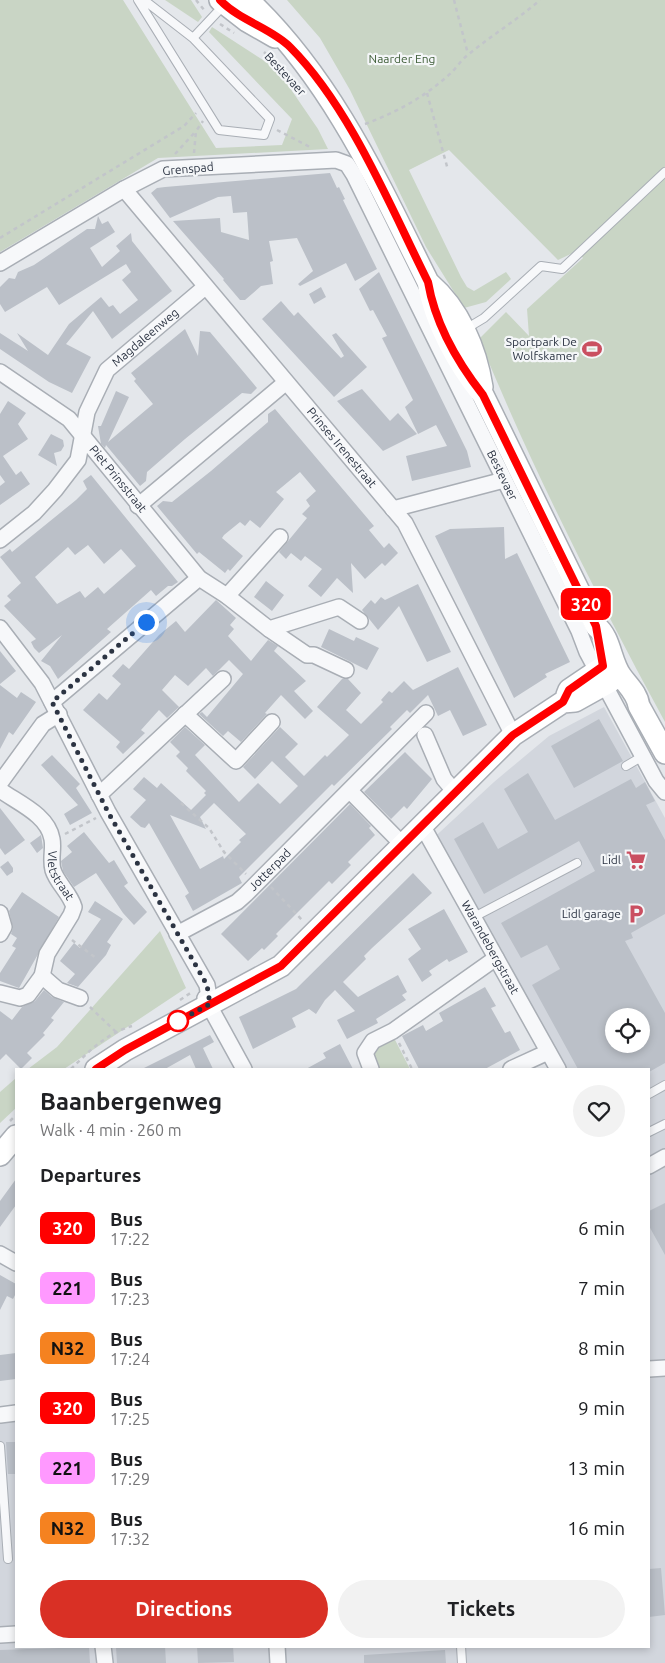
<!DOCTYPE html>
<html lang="en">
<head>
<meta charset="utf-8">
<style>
	body { margin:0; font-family:Ubuntu,sans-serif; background:#f2f2f2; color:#202124; height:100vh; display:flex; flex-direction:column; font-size:19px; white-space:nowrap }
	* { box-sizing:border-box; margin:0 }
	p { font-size:16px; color:#757577 }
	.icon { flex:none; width:28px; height:28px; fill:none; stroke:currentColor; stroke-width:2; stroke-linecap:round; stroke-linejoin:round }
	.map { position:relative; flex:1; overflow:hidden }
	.side { position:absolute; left:15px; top:1068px; width:635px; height:580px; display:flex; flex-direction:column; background:#fff; border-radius:0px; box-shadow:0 2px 8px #0003 }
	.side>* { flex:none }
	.badge { padding:0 10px; border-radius:8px; font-size:18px; line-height:32px }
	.tools { position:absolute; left:605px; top:1008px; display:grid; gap:10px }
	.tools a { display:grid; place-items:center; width:45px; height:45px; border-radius:50%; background:#fff; box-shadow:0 2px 8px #0003; font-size:25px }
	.you { position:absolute; width:25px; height:25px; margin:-12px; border:4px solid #fff; border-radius:50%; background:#1a73e8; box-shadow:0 0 0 8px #1a73e833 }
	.map>.badge { position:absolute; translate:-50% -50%; box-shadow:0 0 0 2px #fff }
	h2 { padding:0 25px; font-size:19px; line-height:45px }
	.round { display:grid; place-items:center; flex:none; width:52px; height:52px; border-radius:26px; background:#f2f2f2 }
	.head { display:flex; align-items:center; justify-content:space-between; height:85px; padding:0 25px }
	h1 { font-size:24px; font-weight:700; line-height:38px }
	.action { display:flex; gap:10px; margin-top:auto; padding:10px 25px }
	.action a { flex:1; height:58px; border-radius:30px; background:#d93025; color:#fff; font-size:20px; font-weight:700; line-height:58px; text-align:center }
	.action a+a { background:#f2f2f2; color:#202124 }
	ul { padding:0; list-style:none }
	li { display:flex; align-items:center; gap:15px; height:60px; padding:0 25px }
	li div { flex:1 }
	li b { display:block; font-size:19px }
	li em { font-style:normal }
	li .badge { min-width:55px; font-weight:700; text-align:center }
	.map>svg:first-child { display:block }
	.built { fill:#d2d6dd; fill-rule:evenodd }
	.green { fill:#c9d5c5 }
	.building { fill:#bbc0c8; fill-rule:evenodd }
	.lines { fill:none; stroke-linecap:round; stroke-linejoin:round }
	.lane-casing { stroke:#a9aeb5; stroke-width:10 }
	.street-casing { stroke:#a9aeb5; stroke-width:18 }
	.secondary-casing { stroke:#a9aeb5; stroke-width:24 }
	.path { stroke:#c2c5ca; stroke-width:2.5; stroke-dasharray:4 4; stroke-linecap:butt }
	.lane { stroke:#f7f8fa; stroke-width:8 }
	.street { stroke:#f7f8fa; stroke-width:15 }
	.secondary { stroke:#fff; stroke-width:21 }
	.line-casing { stroke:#fff; stroke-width:11 }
	.line { stroke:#f00; stroke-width:8 }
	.walk { stroke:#2c3443; stroke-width:5; stroke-dasharray:0 9 }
	.stop-dot { fill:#fff; stroke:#f00; stroke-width:2.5 }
	.labels { text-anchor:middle; stroke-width:4.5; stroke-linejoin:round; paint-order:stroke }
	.park-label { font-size:12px; fill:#405f3a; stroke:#f4f6f8 }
	.street-label { font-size:12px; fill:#2c3443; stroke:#f4f6f8 }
	.poi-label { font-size:12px; fill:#2c3443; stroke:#f4f6f8; text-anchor:end }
</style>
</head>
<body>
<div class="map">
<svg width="665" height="1663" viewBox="0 0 665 1663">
	<rect width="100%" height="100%" fill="#e4e7eb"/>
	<!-- built -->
	<path class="built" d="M604,707L665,818V1663H0V1418L16,1417V1646H649V1069H552L427,844L494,782L549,736ZM614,1016H641V1044H614Z"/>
	<!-- green -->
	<path class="green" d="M0,0H123L216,148L282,145L292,119L209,32L212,27L277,69L318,129L328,149L158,158L0,252Z
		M165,0H191L202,17L198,22Z
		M287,0H665V722C597,597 533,470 479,339L506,312L529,336L527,309L583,258L577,251L558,260L449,150L409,170L461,277L467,287L474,291L506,272L511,279L486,302L464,308L426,247L350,90L320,38Z
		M160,931L186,988L64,1069H28L57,1047Z
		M393,1036L410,1069H375L371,1051Z
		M16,1078V1108L0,1123V1092Z"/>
	<!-- building -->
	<path class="building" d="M330,173L337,188L339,187L345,199L343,200L377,269L355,281L346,263L300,286L298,284L313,271L297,238L269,241L273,261L270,262L273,284L261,286L245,300H240L223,280L224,279L173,221L220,218L221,232L249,240L247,212L233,213L231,196L218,197L170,218L151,193L157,188L165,187Z
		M98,216L102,224L108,221L115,232L90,248L102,267L120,251L116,246L131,233L132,241L172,291L112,339L93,311L66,344L91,357L72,393L49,382L0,349V333L28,351L17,333L48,355L69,324L101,297L109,307L113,305L120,314L138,300L122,280L131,272L126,264L59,305L47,287L5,312L0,304V287L9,278L15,279L18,272L34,265L87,229H95Z
		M379,272L467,451L471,467L412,481L406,456L447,446L436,425L418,434L405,407L413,400L382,338L387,336L373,310L370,311L359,289Z
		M321,287L326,297L314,304L309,294Z
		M281,301L294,316L298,312L341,358L344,356L332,335L336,333L367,367L334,397L262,319Z
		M185,329L198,356L200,331L210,332L257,388L251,394L242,393L185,439L147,472L146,481L140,486L106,445L105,448L101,444L98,426H101L116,391L129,397L108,442L153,404L134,381L136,379L131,373Z
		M362,389L390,421L398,413L417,434L383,451L337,401Z
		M8,401L26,413L18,424L28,439L3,456L16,475L21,471L30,484L0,505V486L5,482L0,475V414Z
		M275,409L374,526L369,530L384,548L389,543L398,553L385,566L382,563L365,579L351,563L353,593L337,578L321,597L308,586L322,569L305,556L301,561L291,553L286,559L279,552L307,518L302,514L310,506L306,500L316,491L300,472L276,492L284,499L260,528L250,520L245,526L240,522L224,535L222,538L243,556L230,571L228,569L225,573L199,552L197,554L157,506L163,501L172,502L211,471L268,422V414Z
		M51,434L63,440L64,446L61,451L54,453L57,466L38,455Z
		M91,475L178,582L172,586H168L156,596L151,590L107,629L111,632L58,679L50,666L41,661L62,635L39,653L34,648L31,642L36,639L4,606L11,600L7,596L21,583L0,557L10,549L12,552L76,500L87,489L83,481ZM88,545L104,564L121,549L136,566L104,594L98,587L85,598L80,591L57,604L35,577L68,547L75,555Z
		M504,527L505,559L517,553L570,662L545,674L547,677L514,698L435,536L450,529Z
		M266,581L284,595L272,611L254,597Z
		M418,584L451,652L427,662L399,606L378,630L362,610L371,600L375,604L381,597L385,600Z
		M216,600L236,618L230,625L234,629L228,636L251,661L268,640L278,646L274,651L306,681L294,691L313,711L305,719L281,695L265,713L267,714L241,742L228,731L223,736L199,714L202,712L207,717L243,674L229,660L213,676L206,668L188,686L175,675L162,690L179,707L167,718L159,710L141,730L145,733L123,754L116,747L120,742L83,710L99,693L107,700L121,684L112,676L123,664L129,669L159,635L176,621L185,632Z
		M329,629L354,641L356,637L379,648L367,670L321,647Z
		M0,651L16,671L0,684Z
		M458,667L487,725L463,736L450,710L438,716L428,695L410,713L407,710L390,727L392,729L334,786L332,784L239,877L242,883L193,911L185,896L189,893L149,823L145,828L141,827L130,817L146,800L133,789L144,777L157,788L161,783L191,810L206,795L204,793L206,791L186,771L188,768L176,756L180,752L170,742L185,727L205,745L195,755L239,802L258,783L280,804L298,786L272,761L255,779L243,767L280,727L298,744L285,757L304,776L325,755L327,757L349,735L317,707L342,679H348L361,693L346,710L361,724L383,702L381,700L389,691L392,693L404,681L413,690ZM214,803L246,834L239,840L241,842L224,859L223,856L200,869L170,815L206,829L200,817Z
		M0,685L17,698L21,692L36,702L13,735L9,732L0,749Z
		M599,719L623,761L574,788L551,746Z
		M405,752L432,779L407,809L404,806L391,819L364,792Z
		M52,755L80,784L76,788L92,813L70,825L64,814L78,805L41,765Z
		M528,773L555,820L631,779L636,788L645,782L655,801L646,805L665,840V914L631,933L633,938L625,941L665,1013V1063L649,1072V1069H578L532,985L560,969L547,945L521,958L501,923L595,871L579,841L484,894L454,839L483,822L498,849L528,832L504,789ZM614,1016H641V1044H614Z
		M350,804L371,826L369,828L375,835L348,862L351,865L332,884L329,881L276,934L278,936L264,950L262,948L248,961L221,934Z
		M0,808L25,840L5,855L0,848Z
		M84,832L109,863L114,860L128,883L124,886L147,912L134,925L123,913L96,873L74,887L63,871L61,861L72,852L67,846Z
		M41,835L43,848L37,853L30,843Z
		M8,861L13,868V872L7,876L0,867Z
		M413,873L432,893L372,948L364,956L366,959L343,982L358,997L398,975L407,992L402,995L406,1000L376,1019L378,1023L347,1039L337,1020L355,1011L335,990L325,1000L316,1014L309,1009L292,1018L296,1027L253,1049L239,1017L296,989Z
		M22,892L59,917L19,988L0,981V973L16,948L12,946L17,938L11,934L13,928L9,911Z
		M95,901L123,919L107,942L111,945L106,955L78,987L67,983L75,974L60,961L74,943L80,948L101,919L88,912Z
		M444,909L468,952L449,962L447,959L429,971L432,975L422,982L408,959L421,949L408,929Z
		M485,987L496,1006L491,1008L505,1033L510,1031L520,1050L485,1069H419L402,1036L423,1025L426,1031L443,1021L439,1013Z
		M44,990L52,997L64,1002L51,1018L54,1020L43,1033L45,1035L27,1053L32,1058L21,1069L6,1054L0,1060V1011L12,1020L22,1007L35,1001Z
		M210,1035L214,1042L203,1048L213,1069H196L190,1055L165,1069H142Z
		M340,1044L353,1069H306L326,1058L323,1053Z
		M16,1179V1205L0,1227V1201Z
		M665,1203V1255L649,1226V1211Z
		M0,1275L16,1284V1293L13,1299L7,1296L0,1310Z
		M16,1353V1379L0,1381V1355Z
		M6,1442H16V1474H8Z
		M661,1568L665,1615L649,1617V1569Z
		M165,1646L166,1663H117L116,1647Z
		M197,1646H233L234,1662L198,1663Z
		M89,1647L90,1663H0V1650Z
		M445,1650L446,1663H364V1655Z"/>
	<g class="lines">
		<defs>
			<path id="lane" d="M138,0L219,130L264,135L270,119L193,38L144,0
				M193,38L224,5
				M464,330L484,318L541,266L562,269L665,172
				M626,766L643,756
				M474,917L577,863
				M649,1094L665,1085
				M649,1132L665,1124
				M0,1446L8,1559
				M461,1646L462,1663"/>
			<g id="street">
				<path id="s1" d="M124,189L405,523L513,735"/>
				<path id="s2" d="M0,263L124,189L163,169L336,160L347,164L354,175L579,631L587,652L656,781L665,792"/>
				<path id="s3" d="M0,372L69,419L199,578L227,596L269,629L339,607L360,621"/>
				<path d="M138,506L285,383"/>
				<path d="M393,509L504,480"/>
				<path id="s4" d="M0,540L34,513L55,490L78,460L87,412L107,370L205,287"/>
				<path d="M227,596L280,537"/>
				<path d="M0,628L42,683L108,812L207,985L210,1004"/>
				<path d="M269,629L307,655H314L346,670"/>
				<path d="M52,702L199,578"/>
				<path d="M185,714L236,761L272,722"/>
				<path d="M425,735L444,779L456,793"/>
				<path d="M0,783L43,724L59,714"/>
				<path id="s5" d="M0,790C18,803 48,815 52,839C54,849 50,859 53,870C57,883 70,893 74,907L71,915L47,954L42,976L28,995L20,998L0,993"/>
				<path d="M350,791L403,845"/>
				<path d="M99,795L223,679"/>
				<path id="s6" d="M422,825L558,1069"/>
				<path d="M0,913L4,927L0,934"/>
				<path id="s7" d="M177,934L237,902L246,894L426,713"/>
				<path d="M42,976L58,990L80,998"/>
				<path d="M205,998L244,1069"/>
				<path d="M371,1069L365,1053L373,1041L393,1031L496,958"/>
				<path d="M511,1069L548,1052"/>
				<path d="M649,1166L665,1157"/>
				<path d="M0,1254L16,1263"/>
				<path d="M649,1369L665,1368"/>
				<path d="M0,1415L16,1413"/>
				<path d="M0,1635L16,1634"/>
				<path d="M103,1646L105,1663"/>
				<path d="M277,1646L278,1663"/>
			</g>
			<path id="secondary" d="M220,0L247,21L275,37
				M248,0C331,78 378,182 428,282C435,323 458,364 483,395L596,626C611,638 610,661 621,676C628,686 637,693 639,706L665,753
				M430,284C459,309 476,349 482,387
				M567,695L569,690L603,667L616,668
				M96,1069L125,1050L281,966L513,735L563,702L575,701L611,681L616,668
				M0,1155L16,1136"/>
		</defs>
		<!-- lane casing -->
		<use href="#lane" class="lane-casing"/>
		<!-- street casing -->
		<use href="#street" class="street-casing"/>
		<!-- secondary casing -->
		<use href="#secondary" class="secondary-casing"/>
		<!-- path -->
		<path class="path" d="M196,0L205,11
			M454,0L468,54
			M220,24L234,33
			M264,52L296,83
			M427,93L448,170
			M365,124C397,112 425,97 451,73C457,67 462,59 469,54C492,35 517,20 540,0
			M277,130L310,147
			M194,153L196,131L203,121
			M175,154L196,131
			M0,238L184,126L196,113
			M181,803L209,828L224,852L246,874
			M65,834L96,818
			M271,887L303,921
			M72,940L96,958
			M180,1000L192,992
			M90,1007L116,1032
			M399,1043L412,1069
			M71,1069C89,1051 107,1033 132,1026
			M10,1121L16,1115"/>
		<!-- lane -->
		<use href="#lane" class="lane"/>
		<!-- street -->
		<use href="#street" class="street"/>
		<!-- secondary -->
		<use href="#secondary" class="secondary"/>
	</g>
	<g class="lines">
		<defs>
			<path id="line" d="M96,1069L125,1050L281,966L513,735L563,702L569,690L603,666L596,626L483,395C458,363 435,323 428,282C390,206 350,107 290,47C271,28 240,21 220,0"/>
		</defs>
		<!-- line casing -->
		<use href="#line" class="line-casing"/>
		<!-- line -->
		<use href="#line" class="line"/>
		<!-- walk -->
		<path class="walk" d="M146,622L52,702L108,812L207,985L210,1004L178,1021"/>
	</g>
	<!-- icons -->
	<defs>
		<symbol id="stadium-bare" viewBox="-9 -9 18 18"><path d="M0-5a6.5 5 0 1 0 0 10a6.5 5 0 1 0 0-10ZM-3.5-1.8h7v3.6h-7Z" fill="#ca4f61" stroke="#f4f6f8" stroke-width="2.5" paint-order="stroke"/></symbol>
		<symbol id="supermarket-bare" viewBox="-9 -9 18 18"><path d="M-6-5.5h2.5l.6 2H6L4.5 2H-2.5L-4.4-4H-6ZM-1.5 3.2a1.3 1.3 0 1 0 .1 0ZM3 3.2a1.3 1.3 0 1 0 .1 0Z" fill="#ca4f61" stroke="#f4f6f8" stroke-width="2.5" paint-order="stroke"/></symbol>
		<symbol id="parking-bare" viewBox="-9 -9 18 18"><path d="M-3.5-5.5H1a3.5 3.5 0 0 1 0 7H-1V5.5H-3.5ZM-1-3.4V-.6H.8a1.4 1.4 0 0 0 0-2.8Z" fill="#ca4f61" stroke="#f4f6f8" stroke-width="2.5" paint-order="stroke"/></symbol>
	</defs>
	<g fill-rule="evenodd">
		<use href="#stadium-bare" x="578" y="335" width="28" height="28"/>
		<use href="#supermarket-bare" x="622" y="846" width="28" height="28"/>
		<use href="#parking-bare" x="622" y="900" width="28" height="28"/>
	</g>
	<!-- markers -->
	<circle class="stop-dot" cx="178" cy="1021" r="10"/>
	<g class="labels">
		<!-- park labels -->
		<g class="park-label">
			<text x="402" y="63">Naarder Eng</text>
		</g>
		<!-- street labels -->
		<g class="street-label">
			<text transform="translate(285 74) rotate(47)" y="4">Bestevaer</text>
			<text transform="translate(188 169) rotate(-5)" y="4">Grenspad</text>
			<text dy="4" stroke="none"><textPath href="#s4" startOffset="258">Magdaleenweg</textPath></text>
			<text dy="4" stroke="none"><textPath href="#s1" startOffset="338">Prinses Irenestraat</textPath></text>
			<text dy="4" stroke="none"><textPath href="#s2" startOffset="721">Bestevaer</textPath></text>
			<text dy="4" stroke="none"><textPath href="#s3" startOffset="161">Piet Prinsstraat</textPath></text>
			<text dy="4" stroke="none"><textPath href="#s7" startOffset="114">Jotterpad</textPath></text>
			<text dy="4" stroke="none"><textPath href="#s5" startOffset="112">Vletstraat</textPath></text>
			<text dy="4" stroke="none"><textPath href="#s6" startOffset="140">Warandebergstraat</textPath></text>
		</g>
		<!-- poi labels -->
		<g class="poi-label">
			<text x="577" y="346">Sportpark De<tspan x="577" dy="14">Wolfskamer</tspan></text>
			<text x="621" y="864">Lidl</text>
			<text x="621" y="918">Lidl garage</text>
		</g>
	</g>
</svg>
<div class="tools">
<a><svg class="icon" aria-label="locate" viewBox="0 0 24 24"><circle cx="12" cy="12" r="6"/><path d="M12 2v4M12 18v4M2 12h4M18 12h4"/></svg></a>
</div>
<div class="you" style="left:146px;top:622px"></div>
<b class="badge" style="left:586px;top:604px;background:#f00;color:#fff">320</b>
<section class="side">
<div class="head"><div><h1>Baanbergenweg</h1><p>Walk · 4 min · 260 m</p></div><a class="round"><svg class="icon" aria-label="heart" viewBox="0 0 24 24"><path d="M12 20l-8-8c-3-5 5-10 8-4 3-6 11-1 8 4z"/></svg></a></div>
<h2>Departures</h2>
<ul>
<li><span class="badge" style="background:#f00;color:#fff">320</span><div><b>Bus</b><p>17:22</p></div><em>6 min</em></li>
<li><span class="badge" style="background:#f9f;color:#111">221</span><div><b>Bus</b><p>17:23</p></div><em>7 min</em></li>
<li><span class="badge" style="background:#f58220;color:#111">N32</span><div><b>Bus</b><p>17:24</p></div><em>8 min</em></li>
<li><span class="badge" style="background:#f00;color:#fff">320</span><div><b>Bus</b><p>17:25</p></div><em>9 min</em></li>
<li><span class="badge" style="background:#f9f;color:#111">221</span><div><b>Bus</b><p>17:29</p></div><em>13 min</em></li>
<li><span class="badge" style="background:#f58220;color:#111">N32</span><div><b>Bus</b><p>17:32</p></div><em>16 min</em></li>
</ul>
<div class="action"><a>Directions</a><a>Tickets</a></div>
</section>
</div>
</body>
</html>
